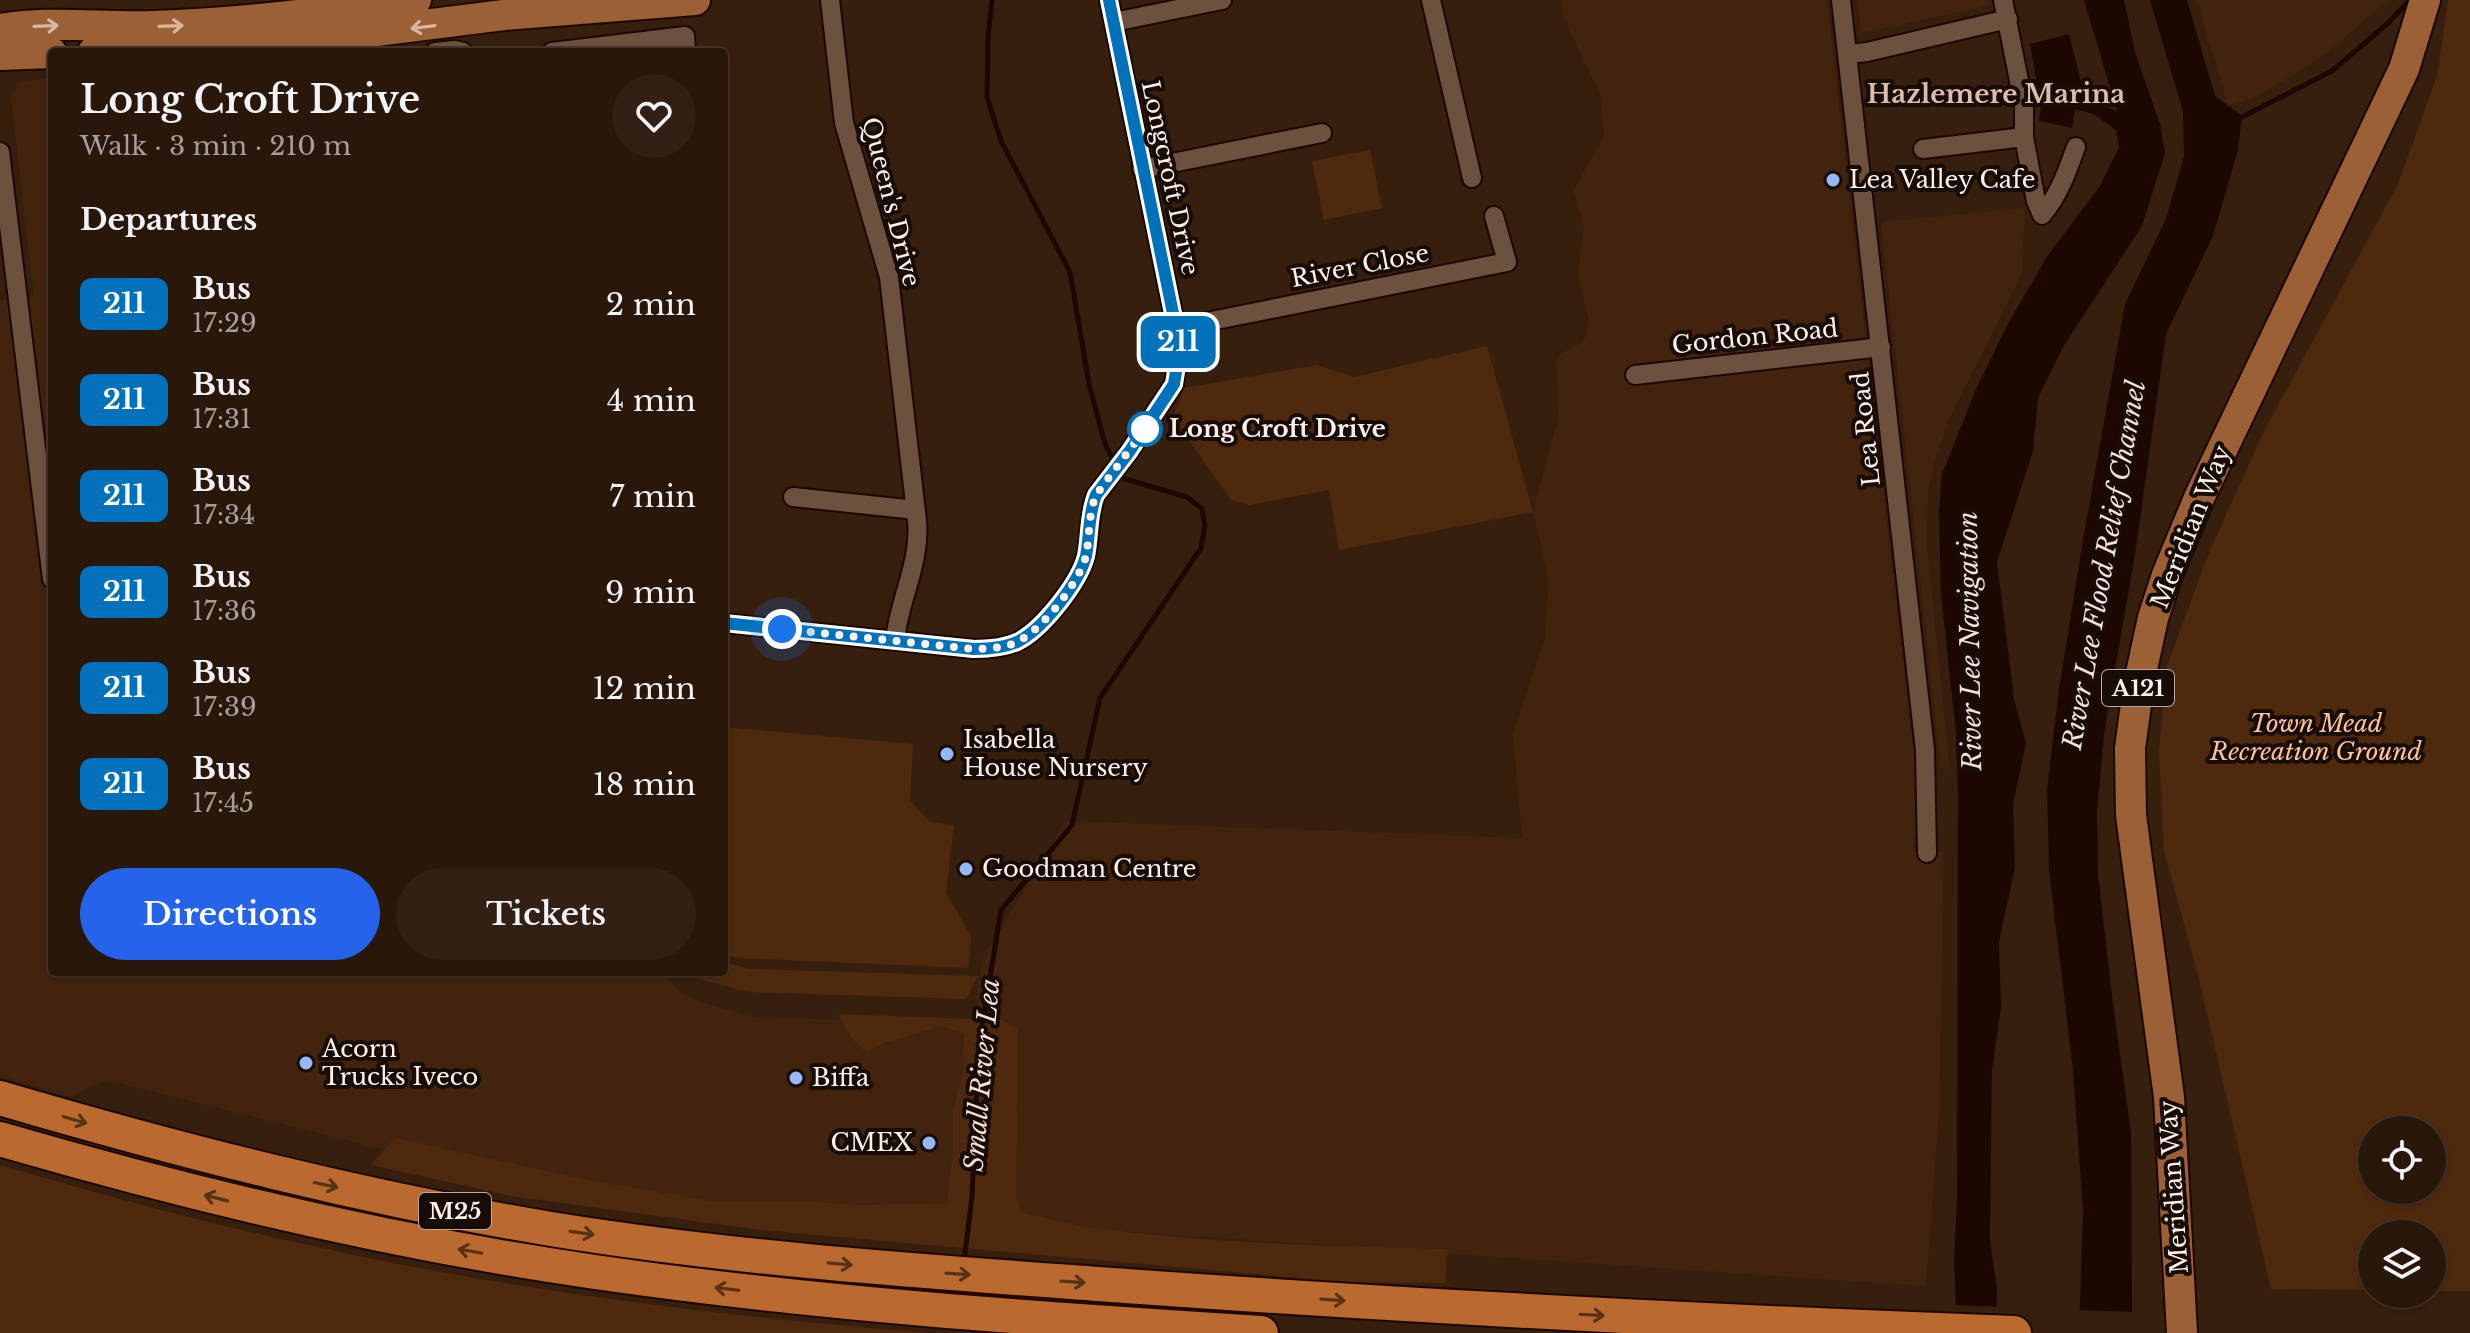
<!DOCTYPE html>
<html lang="en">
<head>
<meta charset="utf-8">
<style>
	body { margin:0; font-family:"Libre Baskerville",serif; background:#312013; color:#f1f3f6; height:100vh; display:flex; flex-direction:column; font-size:30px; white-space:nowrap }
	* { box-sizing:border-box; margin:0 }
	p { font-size:26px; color:#a59f9c }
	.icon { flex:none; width:44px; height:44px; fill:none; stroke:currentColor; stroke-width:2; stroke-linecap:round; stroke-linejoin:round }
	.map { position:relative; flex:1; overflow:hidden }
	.side { position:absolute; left:48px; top:48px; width:680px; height:928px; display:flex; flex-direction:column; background:#29170a; border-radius:8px; box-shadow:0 2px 6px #0004,0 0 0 2px #45362b }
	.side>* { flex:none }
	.badge { padding:0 16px; border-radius:12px; font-size:28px; line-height:52px }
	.tools { position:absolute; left:2358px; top:1116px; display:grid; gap:16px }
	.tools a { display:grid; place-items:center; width:88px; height:88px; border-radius:50%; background:#29170a; box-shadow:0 2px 6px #0004,0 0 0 2px #45362b; font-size:40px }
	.you { position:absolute; width:40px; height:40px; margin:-20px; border:6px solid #fff; border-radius:50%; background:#1a73e8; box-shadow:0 0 0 12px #1a73e833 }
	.map>.badge { position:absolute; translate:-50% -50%; box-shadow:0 0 0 4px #fff }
	h2 { padding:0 32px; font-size:30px; line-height:72px }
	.round { display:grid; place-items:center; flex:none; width:84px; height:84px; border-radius:42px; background:#312013 }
	.overview { display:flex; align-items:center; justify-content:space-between; height:136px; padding:0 32px }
	h1 { font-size:38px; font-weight:600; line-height:60px }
	.cta { display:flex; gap:16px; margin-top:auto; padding:16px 32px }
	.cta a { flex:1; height:92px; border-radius:48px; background:#2563eb; color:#fff; font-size:32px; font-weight:600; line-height:92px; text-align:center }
	.cta a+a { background:#312013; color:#f1f3f6 }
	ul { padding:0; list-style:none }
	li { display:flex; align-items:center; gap:24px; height:96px; padding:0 32px }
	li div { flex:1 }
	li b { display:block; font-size:30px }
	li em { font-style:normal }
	li .badge { min-width:88px; font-weight:700; text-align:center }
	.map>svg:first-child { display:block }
	.built { fill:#41230e }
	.green { fill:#4f290e; fill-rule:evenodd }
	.water { fill:#1d0800 }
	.pier { fill:#371f0e }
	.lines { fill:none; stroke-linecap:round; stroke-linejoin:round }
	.stream { stroke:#1d0800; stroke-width:5 }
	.street-casing { stroke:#1d0800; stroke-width:22 }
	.primary-casing { stroke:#1d0800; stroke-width:34 }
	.highway-casing { stroke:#1d0800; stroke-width:38 }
	.street { stroke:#6c513f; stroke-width:18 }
	.primary { stroke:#9b6035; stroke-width:30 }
	.highway { stroke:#ba6a2f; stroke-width:34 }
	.oneway { stroke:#d7b7a1 }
	.oneway2 { stroke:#583216 }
	.line-casing { stroke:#fff; stroke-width:18 }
	.line { stroke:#0072bc; stroke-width:12 }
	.walk { stroke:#fff1e9; stroke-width:8; stroke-dasharray:0 14.4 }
	.poi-dot { fill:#94b7fd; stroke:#170c06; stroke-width:3 }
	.stop-dot { fill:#fff; stroke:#0072bc; stroke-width:4 }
	.labels { text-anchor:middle; stroke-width:8; stroke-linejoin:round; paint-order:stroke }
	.shield { fill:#170c06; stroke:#b9aca5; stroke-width:2 }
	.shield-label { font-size:22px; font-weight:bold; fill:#fff1e9 }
	.street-label { font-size:24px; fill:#fff1e9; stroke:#170c06 }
	.poi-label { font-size:24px; fill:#fff1e9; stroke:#170c06; text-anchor:start }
	.stop-label { font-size:24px; font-weight:bold; fill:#fff1e9; stroke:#170c06; text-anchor:start }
	.park-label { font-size:24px; font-style:italic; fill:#fdc19a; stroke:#170c06 }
	.neighbourhood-label { font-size:26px; font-weight:bold; fill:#ddbda9; stroke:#170c06 }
	.water-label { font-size:26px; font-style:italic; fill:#f5e0d3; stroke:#170c06 }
</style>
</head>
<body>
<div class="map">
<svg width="2470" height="1333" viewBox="0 0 2470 1333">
	<rect width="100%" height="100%" fill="#371f0e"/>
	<!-- built -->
	<path class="built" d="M1561,0H1827L1917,783L1918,812L1913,852H1944L1939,1112L1926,1286L556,1193L107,1080L71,1097L0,1076V300L34,297L11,97L17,83L52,77V972H661L679,990L700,1002L757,1018L974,1022L982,960L1066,821L1522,838L1513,735L1545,639L1549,580L1533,512L1558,419L1557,359L1559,355L1579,344L1586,336L1589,323L1578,273L1584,228L1573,191L1604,136L1601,97L1565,20Z
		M1858,0H1991L1992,5L1861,33Z
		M2197,0H2388L2329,51L2295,74L2254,98L2228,106Z
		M2025,208L2022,275L1949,420L1935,460L1928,489L1927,547L1948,752L1949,769L1941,768L1881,222Z"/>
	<!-- green -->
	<path class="green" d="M2448,0H2470V1291H2432V1234H2372V1290L2271,1289L2199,979L2164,850L2159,751L2167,666L2208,555L2263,433L2398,184L2438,73ZM2372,1130H2432V1190H2372Z
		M1370,150L1382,208L1324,220L1312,161Z
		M1487,346L1533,512L1339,550L1329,490L1249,505L1231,500L1173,417L1184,388L1317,365L1354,377Z
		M724,727L913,744L910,800L930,822L954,825L946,893L971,936L968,968L737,958L724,954Z
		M724,962L750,969L978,976L966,999L748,992L703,980L691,972H724Z
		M839,1014L1003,1020L1018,1030L1016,1196L1021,1212C1077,1228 1133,1233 1190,1238C1276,1245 1362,1247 1448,1249L1445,1283L1344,1282L761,1230L511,1196L371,1165L395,1138L593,1181L717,1202H817L860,1205L947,1203L953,1150V1110L963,1072L964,1034L942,1026L881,1044L867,1053C853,1041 845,1031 839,1014Z
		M0,1165C99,1194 198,1221 299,1243C506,1290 717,1316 928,1333H0Z"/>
	<!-- water -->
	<path class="water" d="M2084,0H2124L2135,52L2160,124L2165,153L2142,226L2063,347L2038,398L2033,451L1997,562L2014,699L2026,743L2013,805L2015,867L1999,942L2001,1006L1992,1071L1990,1239L1997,1290L1996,1333L1956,1310L1954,1261L1957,1200L1958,795L1956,733L1941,594L1939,510L1942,474L1977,387L2010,320L2048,255L2100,186L2119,147L2116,130L2094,114L2075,109L2072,128L2039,121L2041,107L2030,44L2069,34L2085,98L2117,111Z
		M2150,0H2187L2215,96L2242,116L2238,150L2213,236L2166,334L2135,555L2105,727L2097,810L2098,874L2113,1004L2131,1133L2132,1314L2079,1333L2083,1211L2073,1070L2049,870L2047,790L2059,689L2082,546L2125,304L2166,219L2184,156L2183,112Z"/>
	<!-- pier -->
	<path class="pier" d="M1952,1305L2001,1307L2000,1333H1951Z
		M2076,1310L2136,1312L2135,1333H2075Z"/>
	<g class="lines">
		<!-- stream -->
		<path class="stream" d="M992,0L988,37L987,97L1001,141L1070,272L1089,384L1105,444L1114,461
			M2238,119L2332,71L2387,24L2410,0
			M964,1262L972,1196L979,1044L1001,910L1072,825L1100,698L1201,548L1205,526L1202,509L1187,497L1125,479L1119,470"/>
		<defs>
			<path id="street" d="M830,0L844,123L889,277L917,521C921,562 899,600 895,640
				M1431,0L1472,178
				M1841,0L1925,750L1927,853
				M1114,22L1222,0
				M435,52L455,50L463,52
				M552,52L685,36L686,52
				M1848,54L1867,52L2008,19
				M2024,137L2036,201L2042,215C2059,195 2067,172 2076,147
				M1923,149L2024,137V106L2003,0
				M0,152L52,579
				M1142,169L1322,133
				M1176,328L1507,262L1494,216
				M1635,375L1881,347
				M793,497L916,510
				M724,623L974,649C988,649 1004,648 1017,642C1042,630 1079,583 1086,556C1091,536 1088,515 1096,495L1129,452L1174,384L1179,353L1176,328L1109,0"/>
			<path id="primary" d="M0,29C51,20 102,28 153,26C242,23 328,12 416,0
				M93,52L272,44L504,15L695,0
				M0,55L52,53
				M2182,1333L2169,1097L2131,815L2130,748L2139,683L2153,618L2167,575L2199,498L2404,69L2425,0"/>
			<path id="highway" d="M0,1098C184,1152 368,1199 557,1230C745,1260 936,1272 1126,1286C1422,1307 1718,1322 2014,1333
				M0,1139C196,1196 394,1243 595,1272C816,1304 1039,1319 1261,1333"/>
		</defs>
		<!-- street casing -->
		<use href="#street" class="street-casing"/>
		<!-- primary casing -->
		<use href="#primary" class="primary-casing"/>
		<!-- highway casing -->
		<use href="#highway" class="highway-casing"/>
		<!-- street -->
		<use href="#street" class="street"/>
		<!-- primary -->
		<use href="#primary" class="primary"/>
		<!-- highway -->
		<use href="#highway" class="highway"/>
	</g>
	<!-- one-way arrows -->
	<defs><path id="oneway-shaft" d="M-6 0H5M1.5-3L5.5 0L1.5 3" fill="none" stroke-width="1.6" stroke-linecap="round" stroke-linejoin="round" transform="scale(2)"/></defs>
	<g class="oneway">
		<use href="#oneway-shaft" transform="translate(46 26) rotate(-2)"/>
		<use href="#oneway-shaft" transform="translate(171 26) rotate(-2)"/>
		<use href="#oneway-shaft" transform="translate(423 27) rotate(173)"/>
	</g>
	<g class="oneway2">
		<use href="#oneway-shaft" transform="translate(75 1120) rotate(16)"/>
		<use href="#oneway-shaft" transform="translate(326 1185) rotate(12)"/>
		<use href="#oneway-shaft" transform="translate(216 1198) rotate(-166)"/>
		<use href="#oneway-shaft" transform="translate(582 1233) rotate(8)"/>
		<use href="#oneway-shaft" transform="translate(470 1251) rotate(-170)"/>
		<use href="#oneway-shaft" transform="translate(840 1264) rotate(5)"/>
		<use href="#oneway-shaft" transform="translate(958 1274) rotate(4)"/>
		<use href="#oneway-shaft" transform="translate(1073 1282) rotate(4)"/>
		<use href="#oneway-shaft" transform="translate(727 1289) rotate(-173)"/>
		<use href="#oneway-shaft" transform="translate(1333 1300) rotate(4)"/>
		<use href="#oneway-shaft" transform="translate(1592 1315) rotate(3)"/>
	</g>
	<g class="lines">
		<defs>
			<path id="line" d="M724,623L974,649C988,649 1004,648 1017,642C1042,630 1079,583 1086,556C1090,536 1088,515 1096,495L1129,452L1174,384L1179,353L1176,328L1109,0"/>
		</defs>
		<!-- line casing -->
		<use href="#line" class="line-casing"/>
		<!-- line -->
		<use href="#line" class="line"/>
		<!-- walk -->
		<path class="walk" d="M782,629L974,649C988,649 1004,648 1017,642C1042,630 1079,583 1086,556C1090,536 1088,515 1096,495L1145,429"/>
	</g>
	<!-- markers -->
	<g class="poi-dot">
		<circle cx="1833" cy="180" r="8"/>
		<circle cx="947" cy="754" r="8"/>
		<circle cx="966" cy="869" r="8"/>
		<circle cx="306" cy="1063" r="8"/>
		<circle cx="796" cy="1078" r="8"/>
		<circle cx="929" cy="1143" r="8"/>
	</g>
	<circle class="stop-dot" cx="1145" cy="429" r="16"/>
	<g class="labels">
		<!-- shield labels -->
		<g class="shield">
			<rect x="2102" y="670" width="72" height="36" rx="6"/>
			<rect x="419" y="1193" width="72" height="36" rx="6"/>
		</g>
		<g class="shield-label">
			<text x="2138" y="696">A121</text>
			<text x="455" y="1219">M25</text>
		</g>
		<!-- street labels -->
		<g class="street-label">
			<text transform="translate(1170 178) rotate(78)" y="8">Longcroft Drive</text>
			<text transform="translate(891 202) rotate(76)" y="8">Queen's Drive</text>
			<text transform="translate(1360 266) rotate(-11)" y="8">River Close</text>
			<text transform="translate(1755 337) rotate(-6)" y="8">Gordon Road</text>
			<text transform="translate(1866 429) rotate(-96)" y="8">Lea Road</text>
			<text transform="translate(2191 527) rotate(-68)" y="8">Meridian Way</text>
			<text transform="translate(2174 1187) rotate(-94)" y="8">Meridian Way</text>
		</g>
		<!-- poi labels -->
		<g class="poi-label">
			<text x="1849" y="188">Lea Valley Cafe</text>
			<text x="963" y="748">Isabella<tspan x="963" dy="28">House Nursery</tspan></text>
			<text x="982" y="877">Goodman Centre</text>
			<text x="322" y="1057">Acorn<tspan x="322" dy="28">Trucks Iveco</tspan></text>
			<text x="812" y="1086">Biffa</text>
			<text x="913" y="1151" text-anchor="end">CMEX</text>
		</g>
		<!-- stop labels -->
		<g class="stop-label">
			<text x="1169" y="437">Long Croft Drive</text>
		</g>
		<!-- park labels -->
		<g class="park-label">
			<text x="2316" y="732">Town Mead<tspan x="2316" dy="28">Recreation Ground</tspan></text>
		</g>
		<!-- neighbourhood labels -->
		<g class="neighbourhood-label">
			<text x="1996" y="103">Hazlemere Marina</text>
		</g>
		<!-- water labels -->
		<g class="water-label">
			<text transform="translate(2104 565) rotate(-80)" y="9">River Lee Flood Relief Channel</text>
			<text transform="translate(1970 641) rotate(-91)" y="9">River Lee Navigation</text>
			<text transform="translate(982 1075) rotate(-85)" y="9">Small River Lea</text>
		</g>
	</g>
</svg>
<div class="tools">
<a><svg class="icon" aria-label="locate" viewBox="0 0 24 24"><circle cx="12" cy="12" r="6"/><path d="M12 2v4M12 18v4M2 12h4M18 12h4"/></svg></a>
<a><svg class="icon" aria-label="layers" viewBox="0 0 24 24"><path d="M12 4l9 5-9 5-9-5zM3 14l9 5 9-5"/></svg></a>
</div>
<div class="you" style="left:782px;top:629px"></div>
<b class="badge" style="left:1178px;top:342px;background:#0072bc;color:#fff">211</b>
<section class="side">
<div class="overview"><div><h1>Long Croft Drive</h1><p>Walk · 3 min · 210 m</p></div><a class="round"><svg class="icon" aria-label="heart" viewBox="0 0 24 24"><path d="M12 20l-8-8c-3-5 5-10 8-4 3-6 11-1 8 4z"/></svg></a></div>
<h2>Departures</h2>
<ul>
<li><span class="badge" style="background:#0072bc;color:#fff">211</span><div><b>Bus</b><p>17:29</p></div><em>2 min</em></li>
<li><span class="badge" style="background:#0072bc;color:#fff">211</span><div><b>Bus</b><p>17:31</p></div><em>4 min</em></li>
<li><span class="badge" style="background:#0072bc;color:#fff">211</span><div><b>Bus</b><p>17:34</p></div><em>7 min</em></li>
<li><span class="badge" style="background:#0072bc;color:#fff">211</span><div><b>Bus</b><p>17:36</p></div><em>9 min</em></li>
<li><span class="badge" style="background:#0072bc;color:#fff">211</span><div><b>Bus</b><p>17:39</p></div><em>12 min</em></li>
<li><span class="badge" style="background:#0072bc;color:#fff">211</span><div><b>Bus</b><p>17:45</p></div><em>18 min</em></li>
</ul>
<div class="cta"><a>Directions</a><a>Tickets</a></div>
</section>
</div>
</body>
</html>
